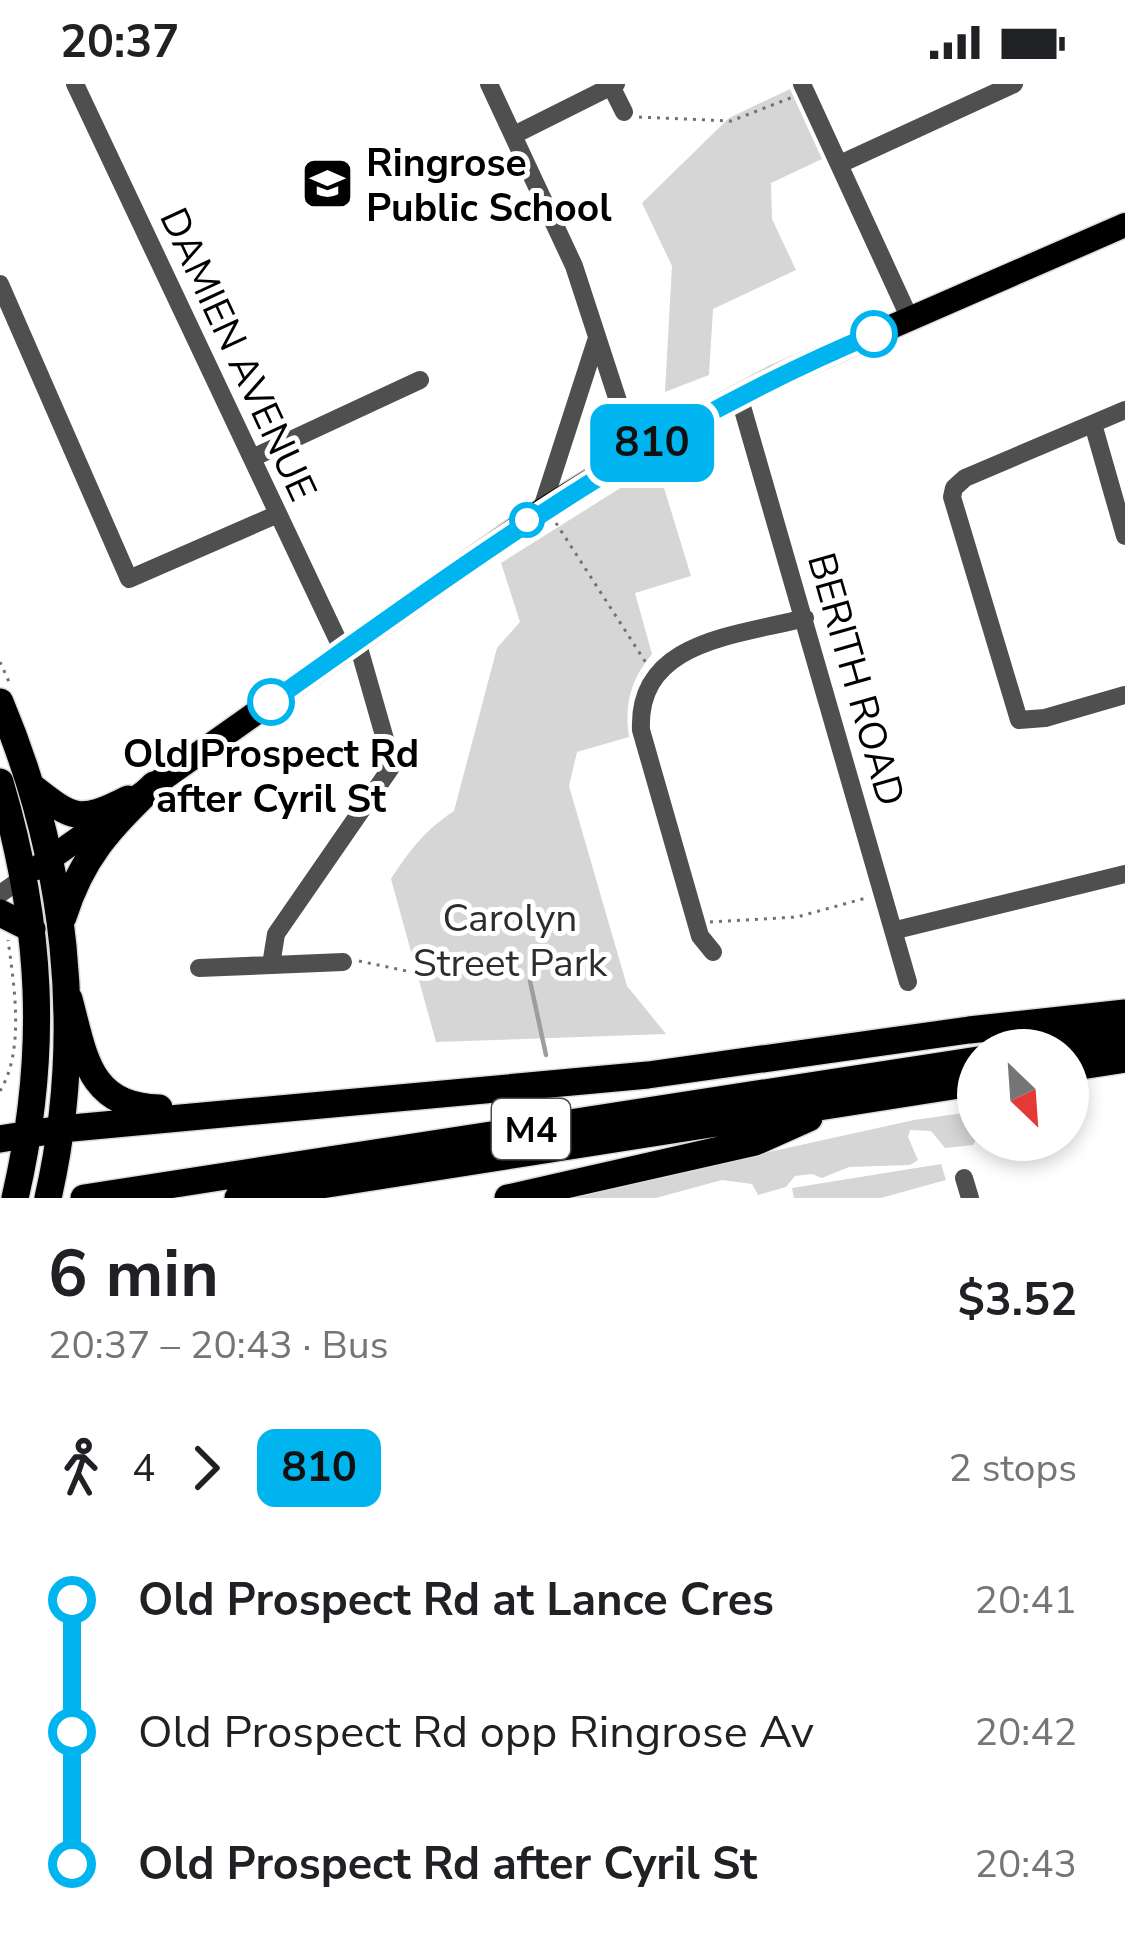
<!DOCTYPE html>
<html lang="en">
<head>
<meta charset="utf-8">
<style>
	body { margin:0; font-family:"Nunito Sans",sans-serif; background:#f2f2f2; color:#202124; height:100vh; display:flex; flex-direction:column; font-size:45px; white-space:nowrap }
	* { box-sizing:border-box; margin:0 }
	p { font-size:39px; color:#757577 }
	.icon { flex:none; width:66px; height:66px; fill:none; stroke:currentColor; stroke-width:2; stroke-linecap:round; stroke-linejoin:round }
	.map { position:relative; height:1114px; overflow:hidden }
	.side { display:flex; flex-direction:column; background:#fff; flex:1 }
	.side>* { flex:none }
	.badge { padding:0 24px; border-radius:18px; font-size:42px; line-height:78px }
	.needle { width:78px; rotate:155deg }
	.tools { position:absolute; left:957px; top:945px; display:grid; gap:24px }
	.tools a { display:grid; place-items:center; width:132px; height:132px; border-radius:50%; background:#fff; box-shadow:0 6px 18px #0003; font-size:60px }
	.map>.badge { position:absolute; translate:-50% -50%; box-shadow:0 0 0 6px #fff }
	.legs { display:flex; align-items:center; gap:18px; height:132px; padding:0 48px; font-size:39px }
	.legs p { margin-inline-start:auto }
	.head { display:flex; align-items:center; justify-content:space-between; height:204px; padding:0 48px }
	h1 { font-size:66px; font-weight:700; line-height:90px }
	ul { padding:0 48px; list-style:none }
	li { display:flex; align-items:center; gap:42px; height:132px; font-size:45px }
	li i { display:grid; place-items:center; width:18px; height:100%; margin:0 15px; background:currentColor }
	li i::after { content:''; width:30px; height:30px; margin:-15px; border:9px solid; border-radius:50%; background:#fff }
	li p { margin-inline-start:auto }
	li:first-child i { background:linear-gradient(#0000 50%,currentColor 0) }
	li:last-child i { background:linear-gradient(currentColor 50%,#0000 0) }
	.status { display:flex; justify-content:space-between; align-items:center; height:84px; padding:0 60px; background:#fff; direction:ltr }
	.status svg { height:33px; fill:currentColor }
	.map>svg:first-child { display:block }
	.green { fill:#d6d6d6 }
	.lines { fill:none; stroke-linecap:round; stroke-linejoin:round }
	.stream { stroke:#9d9d9d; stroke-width:4.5 }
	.major-casing { stroke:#dbdbdb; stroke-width:27 }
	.highway-casing { stroke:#dbdbdb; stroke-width:30 }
	.path { stroke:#717171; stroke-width:3; stroke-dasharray:3 6; stroke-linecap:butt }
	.minor { stroke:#4f4f4f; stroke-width:18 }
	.major { stroke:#000; stroke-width:24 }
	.highway { stroke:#000; stroke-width:27 }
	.line-1-casing { stroke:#fff; stroke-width:27 }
	.line-1 { stroke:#00b5ef; stroke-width:18 }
	.stop-1-dot { fill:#fff; stroke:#00b5ef; stroke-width:6 }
	.labels { text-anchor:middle; stroke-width:10; stroke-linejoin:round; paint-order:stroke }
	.shield { fill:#fff; stroke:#4c4c4c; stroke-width:3 }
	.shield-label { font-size:36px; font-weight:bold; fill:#000 }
	.poi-label { font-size:39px; font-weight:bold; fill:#000; stroke:#fff; text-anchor:start }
	.street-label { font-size:39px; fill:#000; stroke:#fff }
	.stop-label { font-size:39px; font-weight:bold; fill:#000; stroke:#fff }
	.park-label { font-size:39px; fill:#2d2d2d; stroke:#fff }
</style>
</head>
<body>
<div class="status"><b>20:37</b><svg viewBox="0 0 49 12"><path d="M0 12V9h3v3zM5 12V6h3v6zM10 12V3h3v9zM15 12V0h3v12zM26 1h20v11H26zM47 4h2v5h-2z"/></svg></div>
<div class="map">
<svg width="1125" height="1114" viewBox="0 0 1125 1114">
	<rect width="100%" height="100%" fill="#fff"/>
	<!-- green -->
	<path class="green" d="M790,5L822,75L771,99L772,135L796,186L713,225L709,291L665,308L672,182L642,119L729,34Z
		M657,381L691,492L635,509L652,570C631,595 624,620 629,653L577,668L569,702L627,902L666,950L436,958L391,795C409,767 425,746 454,727L497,564L520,538L501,479Z
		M978,1027V1053L973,1061L945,1064L931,1047L910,1046L908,1053L918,1076L910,1081L849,1083L822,1094L812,1090L795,1092L786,1103L758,1111L752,1100L722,1096L656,1114H559L914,1036Z
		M941,1080L946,1096L881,1114H794L792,1104Z"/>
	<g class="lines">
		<!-- stream -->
		<path class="stream" d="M530,897L546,971"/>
		<defs>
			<path id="major" d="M37,784L541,427L635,369L774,294L1125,141"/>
			<path id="highway" d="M0,618C66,775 86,948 48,1114
				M0,698C42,841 49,968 15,1114
				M32,703C73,735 79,740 128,715
				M0,829L32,845
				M63,833C82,772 109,745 154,701
				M69,915C84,970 88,1023 159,1024
				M1040,966L1125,953
				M1068,984L1125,975
				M0,1055L61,1045L648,991L969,946L1125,929
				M84,1114L978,976
				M238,1114L978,998
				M508,1114L755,1058L809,1034"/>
		</defs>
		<!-- major casing -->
		<use href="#major" class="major-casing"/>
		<!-- highway casing -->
		<use href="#highway" class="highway-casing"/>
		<!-- path -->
		<path class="path" d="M639,33L731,37L793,13
			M556,439L648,582
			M0,578L10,600
			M710,838L797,833L866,814
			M359,877L421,890
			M0,1007C25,966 14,901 8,856"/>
		<!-- minor -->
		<path class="minor" d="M75,0L343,567
			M489,0L574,182L635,369
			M802,0L910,235
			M612,4L624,28
			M514,51L616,0
			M840,80L1014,0
			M0,200L129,495L278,430
			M739,312L908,898
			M1125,326L965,394L954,404L952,413L1019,636L1045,634L1125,611
			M1093,340L1125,452
			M252,374L420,296
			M541,427L596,257
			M0,810L24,793
			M896,846L1125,790
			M713,868L700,852L641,646C637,556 737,552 805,534
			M271,881L276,850L390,685L389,669L357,557
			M199,884L343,878
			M964,1094L970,1114"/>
		<!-- major -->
		<use href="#major" class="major"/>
		<!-- highway -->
		<use href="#highway" class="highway"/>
	</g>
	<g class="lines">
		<defs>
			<path id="line-1" d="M271,618C469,478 648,344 874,250"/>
		</defs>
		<!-- line-1 casing -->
		<use href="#line-1" class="line-1-casing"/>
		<!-- line-1 -->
		<use href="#line-1" class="line-1"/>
	</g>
	<!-- icons -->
	<defs>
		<symbol id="school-square" viewBox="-11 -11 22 22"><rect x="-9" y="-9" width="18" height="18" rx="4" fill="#000" stroke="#fff"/><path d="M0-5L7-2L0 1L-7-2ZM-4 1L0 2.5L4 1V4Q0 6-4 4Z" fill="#fff"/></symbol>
	</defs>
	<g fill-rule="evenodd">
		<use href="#school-square" x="298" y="70" width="59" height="59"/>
	</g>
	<!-- markers -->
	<g class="stop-1-dot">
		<circle cx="874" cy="250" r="21"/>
		<circle cx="527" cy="436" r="15"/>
		<circle cx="271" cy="618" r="21"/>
	</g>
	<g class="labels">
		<!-- shield labels -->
		<rect class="shield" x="492" y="1015" width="78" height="60" rx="9"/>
		<g class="shield-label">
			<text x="531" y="1058">M4</text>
		</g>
		<!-- poi labels -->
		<g class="poi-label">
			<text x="366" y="92">Ringrose<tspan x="366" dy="45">Public School</tspan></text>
		</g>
		<!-- street labels -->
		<g class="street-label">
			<text transform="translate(239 270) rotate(65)" y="14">DAMIEN AVENUE</text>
			<text transform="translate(857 595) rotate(74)" y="14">BERITH ROAD</text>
		</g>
		<!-- stop labels -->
		<g class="stop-label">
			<text x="271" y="683">Old Prospect Rd<tspan x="271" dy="45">after Cyril St</tspan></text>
		</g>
		<!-- park labels -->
		<g class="park-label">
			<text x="510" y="847">Carolyn<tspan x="510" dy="45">Street Park</tspan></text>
		</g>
	</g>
</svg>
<div class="tools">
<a><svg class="needle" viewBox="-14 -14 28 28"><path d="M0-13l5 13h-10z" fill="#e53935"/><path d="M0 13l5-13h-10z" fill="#757577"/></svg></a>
</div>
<b class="badge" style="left:652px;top:359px;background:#00b5ef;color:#111">810</b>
</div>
<section class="side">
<div class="head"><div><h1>6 min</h1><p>20:37 – 20:43 · Bus</p></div><b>$3.52</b></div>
<div class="legs"><svg class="icon" aria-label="walk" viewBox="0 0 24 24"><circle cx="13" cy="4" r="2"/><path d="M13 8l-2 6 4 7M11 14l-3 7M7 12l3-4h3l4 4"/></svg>4<svg class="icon" aria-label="forward" viewBox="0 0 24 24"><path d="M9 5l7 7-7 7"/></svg><b class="badge" style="background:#00b5ef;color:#111">810</b><p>2 stops</p></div>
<ul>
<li><i style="color:#00b5ef"></i><b>Old Prospect Rd at Lance Cres</b><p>20:41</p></li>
<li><i style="color:#00b5ef"></i><span>Old Prospect Rd opp Ringrose Av</span><p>20:42</p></li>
<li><i style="color:#00b5ef"></i><b>Old Prospect Rd after Cyril St</b><p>20:43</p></li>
</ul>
</section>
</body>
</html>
